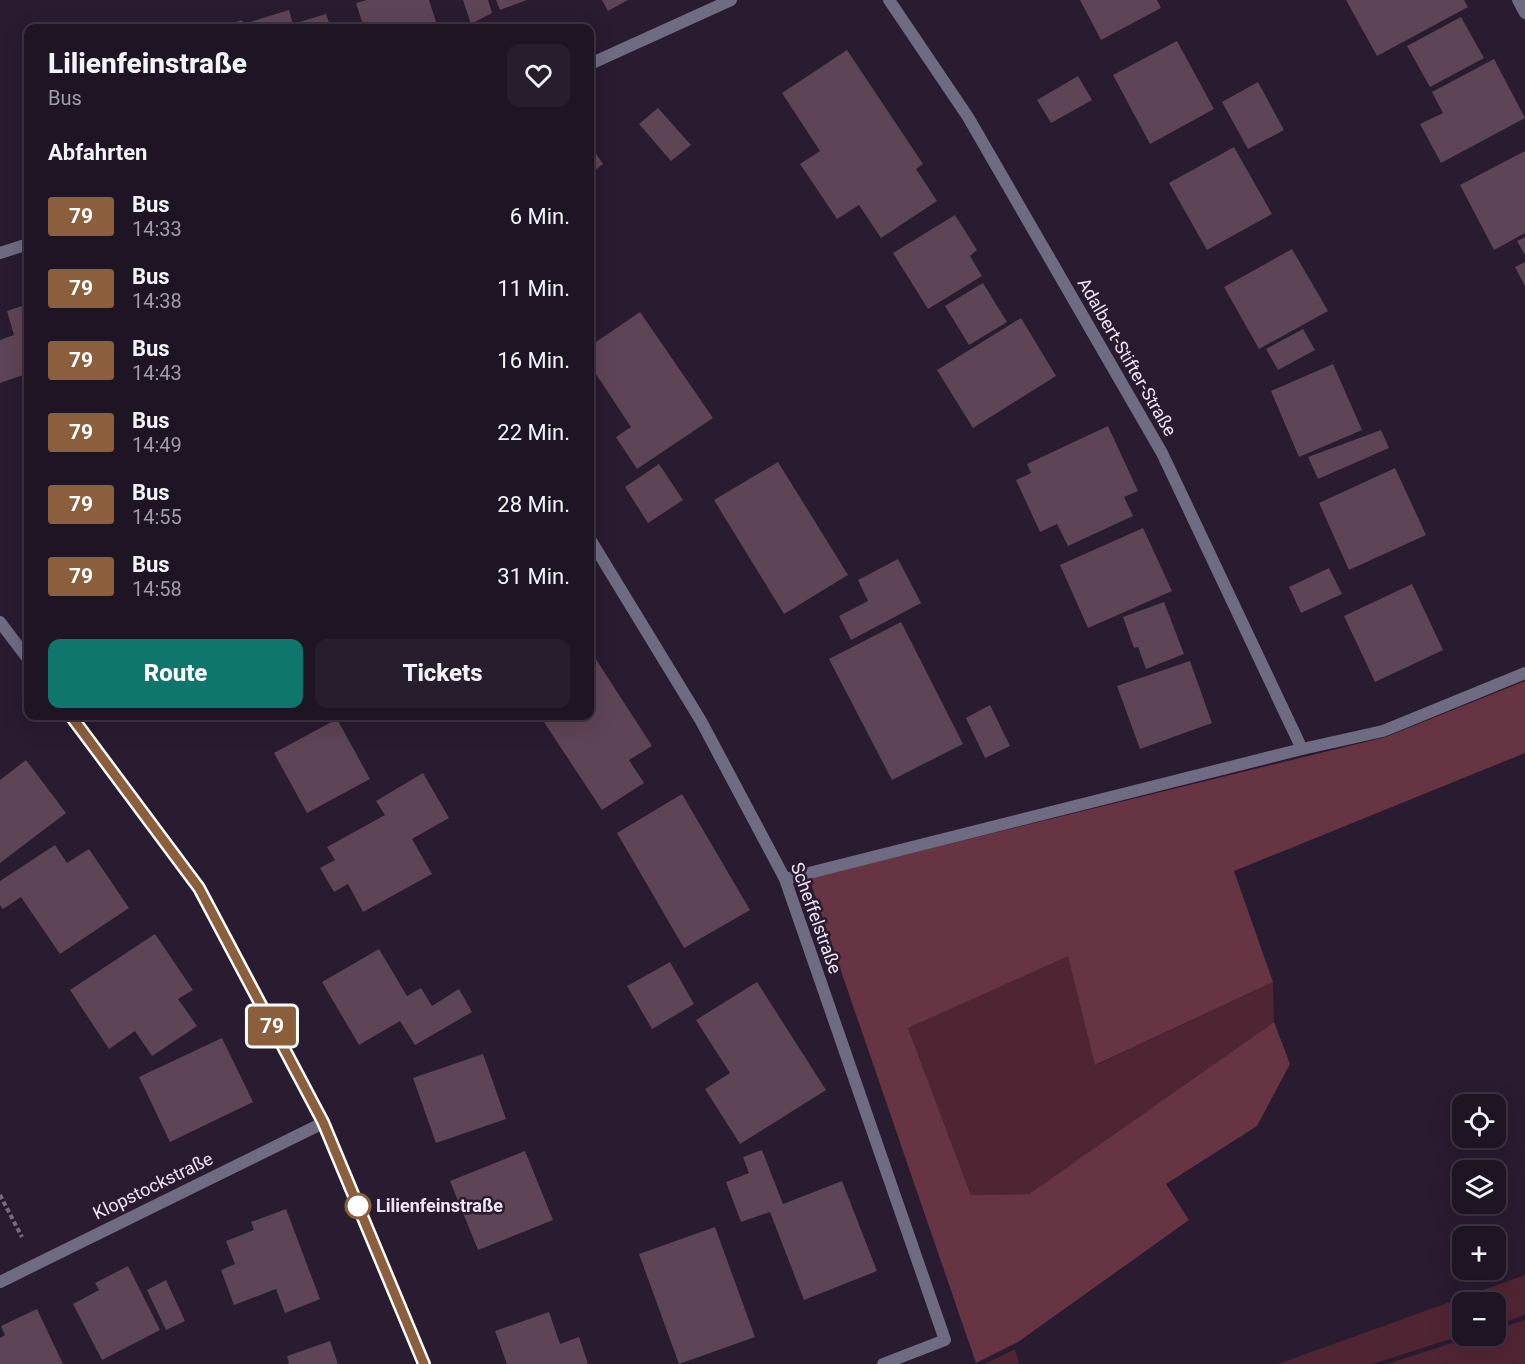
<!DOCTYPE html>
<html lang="de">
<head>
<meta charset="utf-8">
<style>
	body { margin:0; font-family:Roboto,sans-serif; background:#271d2c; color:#f1f3f6; height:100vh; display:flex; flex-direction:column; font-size:22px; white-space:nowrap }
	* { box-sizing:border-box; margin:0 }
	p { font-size:20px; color:#a19ea6 }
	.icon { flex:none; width:33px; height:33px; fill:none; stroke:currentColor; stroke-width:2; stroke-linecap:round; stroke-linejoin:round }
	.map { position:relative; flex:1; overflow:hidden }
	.sheet { position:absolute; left:24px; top:24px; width:570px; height:696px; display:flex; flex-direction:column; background:#1f1424; border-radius:12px; box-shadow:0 6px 24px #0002,0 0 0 2px #3c3341 }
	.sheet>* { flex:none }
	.badge { padding:0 12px; border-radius:4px; font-size:21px; line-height:39px }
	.fabs { position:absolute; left:1452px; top:1094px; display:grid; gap:12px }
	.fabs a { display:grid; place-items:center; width:54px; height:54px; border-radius:12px; background:#1f1424; box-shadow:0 6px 24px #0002,0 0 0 2px #3c3341; font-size:30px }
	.map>.badge { position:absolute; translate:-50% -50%; box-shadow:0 0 0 3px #fff }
	h2 { padding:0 24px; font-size:22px; line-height:54px }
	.round { display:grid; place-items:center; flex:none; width:63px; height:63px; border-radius:12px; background:#271d2c }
	.summary { display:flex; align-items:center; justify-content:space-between; height:102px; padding:0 24px }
	h1 { font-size:28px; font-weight:800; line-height:45px }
	.action { display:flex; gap:12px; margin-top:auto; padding:12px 24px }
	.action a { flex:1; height:69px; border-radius:12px; background:#0f766e; color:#fff; font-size:24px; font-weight:800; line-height:69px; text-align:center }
	.action a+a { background:#271d2c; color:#f1f3f6 }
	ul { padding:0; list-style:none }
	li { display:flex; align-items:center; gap:18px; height:72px; padding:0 24px }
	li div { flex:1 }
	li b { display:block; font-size:22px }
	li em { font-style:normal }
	li .badge { min-width:66px; font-weight:700; text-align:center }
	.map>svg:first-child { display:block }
	.green { fill:#502533 }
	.forest { fill:#673444 }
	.building { fill:#5d4456 }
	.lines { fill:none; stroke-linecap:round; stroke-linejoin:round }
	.path { stroke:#776b7e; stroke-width:4; stroke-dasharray:4.5 3; stroke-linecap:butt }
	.street { stroke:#6e6b82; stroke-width:12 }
	.line-casing { stroke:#fff; stroke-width:14 }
	.line { stroke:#8b5e3c; stroke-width:9 }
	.stop-dot { fill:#fff; stroke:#8b5e3c; stroke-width:3 }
	.labels { text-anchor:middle; stroke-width:5; stroke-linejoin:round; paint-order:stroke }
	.street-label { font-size:18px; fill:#efe5f4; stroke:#291b30 }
	.stop-label { font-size:18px; font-weight:bold; fill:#efe5f4; stroke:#291b30; text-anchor:start }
</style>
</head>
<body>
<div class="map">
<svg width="1525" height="1364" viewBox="0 0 1525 1364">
	<rect width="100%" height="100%" fill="#291b30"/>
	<!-- green -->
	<path class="green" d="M1068,955L1096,1065L1273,982L1274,1022L1029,1194L971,1195L908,1028Z
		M1525,1275V1315L1496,1325V1302H1462L1463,1335L1372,1364H1278Z
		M1525,1320V1364H1387L1477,1335H1496V1329Z
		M1015,1349L1019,1364H985Z"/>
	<!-- forest -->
	<path class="forest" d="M1525,681V753L1234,871L1273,982L1095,1065L1068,956L908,1028L971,1195L1029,1194L1274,1022L1290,1064L1257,1126L1166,1184L1189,1220L1018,1342L976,1363L809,878L1386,737Z"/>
	<!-- building -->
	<path class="building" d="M367,0H429L438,28H364L356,3Z
		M463,0H488L492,13L471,24Z
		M496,0H527L500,10Z
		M602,0H628L608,11Z
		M1080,0H1157L1161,8L1101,40Z
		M1346,0H1464L1468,7L1377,56Z
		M289,10L293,24L326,14L331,28H252L250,22Z
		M1461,17L1484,58L1430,87L1407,46Z
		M242,20L244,28H202L221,22L222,27Z
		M1177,41L1214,109L1150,144L1113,75Z
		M847,50L923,164L916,169L937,201L881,238L859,205L837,219L800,164L820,151L782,93Z
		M1494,59L1525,118L1441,163L1420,124L1443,113L1432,92Z
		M1078,76L1092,100L1051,123L1037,100Z
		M1258,82L1284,130L1248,149L1222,102Z
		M658,108L691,145L671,161L639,124Z
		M590,145L603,164L590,174Z
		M1234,147L1272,214L1207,250L1169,183Z
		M1525,151V233L1494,250L1460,185Z
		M955,215L977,250L970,256L982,276L928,309L893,253Z
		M1525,237V255L1517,241Z
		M1292,249L1328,311L1259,349L1224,287Z
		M1525,262V286L1515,267Z
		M983,283L1007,322L969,345L945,306Z
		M28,304V381L26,374L0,383V340L14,335L7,311Z
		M640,312L713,418L637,469L616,437L631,427L590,365V346Z
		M1021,318L1056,376L973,428L937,370Z
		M1303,329L1315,350L1278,370L1266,349Z
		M1333,364L1362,430L1299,457L1271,391Z
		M1108,426L1138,491L1124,497L1133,516L1068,546L1057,524L1040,532L1016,480L1031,473L1027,464Z
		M1381,430L1389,448L1318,479L1308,457Z
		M778,462L848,575L784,614L714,500Z
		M659,464L683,500L648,523L625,487Z
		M1395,468L1426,535L1349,570L1319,503Z
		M1143,528L1172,591L1088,628L1060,565Z
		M898,559L921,603L851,640L839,616L868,601L858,580Z
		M1329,568L1342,594L1301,613L1289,587Z
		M1412,584L1443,650L1375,682L1344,616Z
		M1164,602L1184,654L1146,669L1138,647L1134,648L1123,617Z
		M901,622L963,744L892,780L829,659Z
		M590,650L652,746L629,760L644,783L602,810L540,716H590Z
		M1190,661L1212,723L1140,749L1117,686Z
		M990,705L1010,746L985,758L966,718Z
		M337,719L370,779L307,813L274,753Z
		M26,760L66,813L0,863V780Z
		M423,773L449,818L412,839L432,874L363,912L348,884L334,892L320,868L335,860L327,847L385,815L376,801Z
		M682,794L750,910L684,948L617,833Z
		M55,845L67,863L89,849L129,908L60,954L21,897L3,909L0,905V881Z
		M155,934L193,990L178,999L197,1026L152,1056L135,1031L109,1049L70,990Z
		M379,949L407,996L421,988L432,1006L459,989L472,1012L415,1045L400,1021L359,1045L322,982Z
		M670,962L694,1004L652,1029L627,986Z
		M757,982L826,1090L740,1144L705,1089L730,1073L696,1020Z
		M222,1038L253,1102L170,1142L139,1077Z
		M483,1054L506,1119L436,1143L413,1078Z
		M762,1150L783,1204L842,1181L877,1271L804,1300L770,1212L741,1222L726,1182L749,1173L743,1157Z
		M525,1151L553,1220L478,1250L450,1181Z
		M286,1209L320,1299L285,1313L276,1289L234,1305L221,1270L235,1264L226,1241L254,1230L251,1222Z
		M715,1227L755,1337L679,1364L639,1254Z
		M128,1266L160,1330L102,1360L73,1304L99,1290L95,1283Z
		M166,1280L185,1321L166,1330L147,1290Z
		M37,1309L63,1364H0V1338L5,1335L1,1326Z
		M549,1312L560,1344L579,1337L588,1364H507L495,1331Z
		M330,1341L338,1364H289L287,1356Z"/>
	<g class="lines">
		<!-- path -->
		<path class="path" d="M0,1195L22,1237"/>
		<!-- street -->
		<path class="street" d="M889,0L968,117L1162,453L1302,749
			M1518,0L1525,13
			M590,64L731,0
			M0,253L28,244
			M590,539L701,721L785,879L945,1340L883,1364
			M0,622L28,659
			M70,716L199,888L323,1123L424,1364
			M785,879L1302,749L1383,731L1525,673
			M0,1282L323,1123"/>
	</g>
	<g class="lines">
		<defs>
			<path id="line" d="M71,716L199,888L323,1122L424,1364"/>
		</defs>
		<!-- line casing -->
		<use href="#line" class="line-casing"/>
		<!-- line -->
		<use href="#line" class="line"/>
	</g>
	<!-- markers -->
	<circle class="stop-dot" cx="358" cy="1206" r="12"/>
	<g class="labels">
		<!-- street labels -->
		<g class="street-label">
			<text transform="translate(1127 357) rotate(60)" y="6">Adalbert-Stifter-Straße</text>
			<text transform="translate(816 918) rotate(70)" y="6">Scheffelstraße</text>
			<text transform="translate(153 1186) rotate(-26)" y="6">Klopstockstraße</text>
		</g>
		<!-- stop labels -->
		<g class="stop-label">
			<text x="376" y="1212">Lilienfeinstraße</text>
		</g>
	</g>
</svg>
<div class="fabs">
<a><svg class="icon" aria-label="locate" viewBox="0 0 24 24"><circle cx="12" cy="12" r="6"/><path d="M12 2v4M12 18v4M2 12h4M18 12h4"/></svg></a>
<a><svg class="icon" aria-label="layers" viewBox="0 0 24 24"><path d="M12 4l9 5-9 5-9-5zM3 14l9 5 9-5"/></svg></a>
<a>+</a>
<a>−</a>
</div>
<b class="badge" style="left:272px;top:1026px;background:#8b5e3c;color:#fff">79</b>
<section class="sheet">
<div class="summary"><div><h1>Lilienfeinstraße</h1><p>Bus</p></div><a class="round"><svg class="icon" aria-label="heart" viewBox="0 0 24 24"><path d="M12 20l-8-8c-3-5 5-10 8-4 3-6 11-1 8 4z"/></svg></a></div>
<h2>Abfahrten</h2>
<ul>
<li><span class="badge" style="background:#8b5e3c;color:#fff">79</span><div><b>Bus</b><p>14:33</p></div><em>6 Min.</em></li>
<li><span class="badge" style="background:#8b5e3c;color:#fff">79</span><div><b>Bus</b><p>14:38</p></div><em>11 Min.</em></li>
<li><span class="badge" style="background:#8b5e3c;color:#fff">79</span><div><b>Bus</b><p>14:43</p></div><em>16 Min.</em></li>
<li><span class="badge" style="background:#8b5e3c;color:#fff">79</span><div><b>Bus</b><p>14:49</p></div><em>22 Min.</em></li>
<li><span class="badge" style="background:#8b5e3c;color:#fff">79</span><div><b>Bus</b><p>14:55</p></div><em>28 Min.</em></li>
<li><span class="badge" style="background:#8b5e3c;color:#fff">79</span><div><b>Bus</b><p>14:58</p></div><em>31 Min.</em></li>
</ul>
<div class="action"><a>Route</a><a>Tickets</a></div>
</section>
</div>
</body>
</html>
